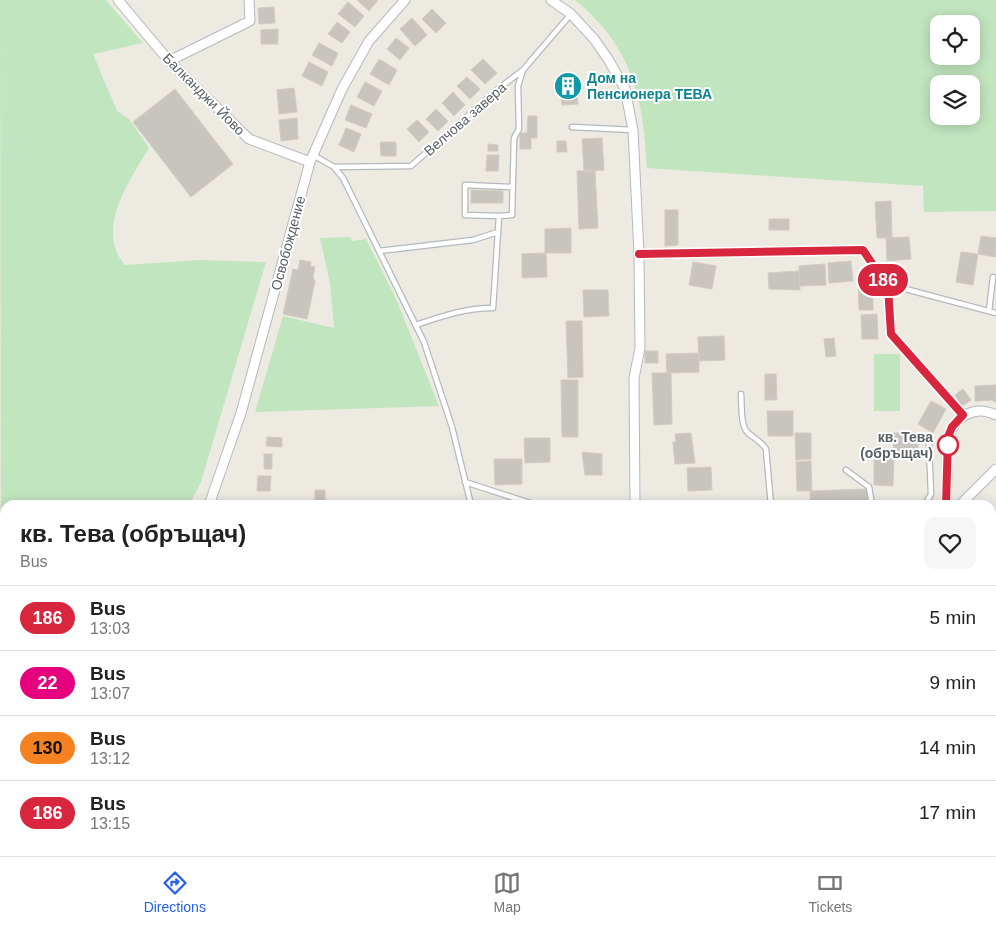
<!DOCTYPE html>
<html lang="en">
<head>
<meta charset="utf-8">
<style>
	body { margin:0; font-family:Arial,sans-serif; background:#f6f6f6; color:#222; height:100vh; display:flex; flex-direction:column; font-size:19px; white-space:nowrap }
	* { box-sizing:border-box; margin:0 }
	p { font-size:16px; color:#767676 }
	.icon { flex:none; width:28px; height:28px; fill:none; stroke:currentColor; stroke-width:2; stroke-linecap:round; stroke-linejoin:round }
	.map { position:relative; flex:1; overflow:hidden }
	.panel { position:absolute; left:0px; top:500px; width:996px; height:356px; display:flex; flex-direction:column; background:#fff; border-radius:15px 15px 0 0; box-shadow:0 2px 12px #0003 }
	.panel>* { flex:none }
	.badge { padding:0 10px; border-radius:16px; font-size:18px; line-height:32px }
	.buttons { position:absolute; left:930px; top:15px; display:grid; gap:10px }
	.buttons a { display:grid; place-items:center; width:50px; height:50px; border-radius:10px; background:#fff; box-shadow:0 2px 12px #0003; font-size:25px }
	.map>.badge { position:absolute; translate:-50% -50%; box-shadow:0 0 0 2px #fff }
	.round { display:grid; place-items:center; flex:none; width:52px; height:52px; border-radius:10px; background:#f6f6f6 }
	.headline { display:flex; align-items:center; justify-content:space-between; height:85px; padding:0 20px }
	h1 { font-size:24px; font-weight:600; line-height:38px }
	ul { padding:0; list-style:none }
	li { display:flex; align-items:center; gap:15px; height:65px; padding:0 20px; border-top:1px solid #e0e0e0 }
	li div { flex:1 }
	li b { display:block; font-size:19px }
	li em { font-style:normal }
	li .badge { min-width:55px; font-weight:700; text-align:center }
	.menu { display:flex; justify-content:space-around; align-items:center; height:70px; border-top:1px solid #e0e0e0; background:#fff; font-size:14px; color:#767676 }
	.menu a { display:grid; justify-items:center; gap:2px }
	.menu .current { color:#2563eb }
	.map>svg:first-child { display:block }
	.education { fill:#ddd9d0 }
	.green { fill:#c1e5be; fill-rule:evenodd }
	.building { fill:#c8c5bf; stroke:#d2cbc0 }
	.lines { fill:none; stroke-linecap:round; stroke-linejoin:round }
	.service-casing { stroke:#b5b8bc; stroke-width:7 }
	.minor-casing { stroke:#b5b8bc; stroke-width:11 }
	.tertiary-casing { stroke:#b5b8bc; stroke-width:14 }
	.service { stroke:#fff; stroke-width:4.5 }
	.minor { stroke:#fff; stroke-width:9 }
	.tertiary { stroke:#fff; stroke-width:11 }
	.line-casing { stroke:#fff; stroke-width:11 }
	.line { stroke:#d7263d; stroke-width:8 }
	.stop-dot { fill:#fff; stroke:#d7263d; stroke-width:2.5 }
	.labels { text-anchor:middle; stroke-width:4; stroke-linejoin:round; paint-order:stroke }
	.culture-label { font-size:14px; font-weight:bold; fill:#0d838f; stroke:#fff; text-anchor:start }
	.street-label { font-size:14px; fill:#5a5f63; stroke:#fff }
	.stop-label { font-size:14px; font-weight:bold; fill:#5a5f63; stroke:#fff; text-anchor:end }
</style>
</head>
<body>
<div class="map">
<svg width="996" height="856" viewBox="0 0 996 856">
	<rect width="100%" height="100%" fill="#edeae2"/>
	<!-- education -->
	<path class="education" d="M412,851H474V856H412Z"/>
	<!-- green -->
	<path class="green" d="M0,0H106L143,43L93,54L117,111L129,119L149,148C130,180 94,230 125,265L200,260L266,262L201,482L189,505H5V616L1,619Z
		M575,0H996V211L924,212L923,186L647,168C643,97 633,48 575,0ZM939,24H971V56H939ZM939,84H971V116H939Z
		M351,237L352,241L366,239L397,301L439,406L255,412L283,316L334,328L330,283L320,238Z
		M874,354H900V411H874Z
		M5,747L7,851L4,856H0V751Z
		M991,842L996,846V856H928L932,851H991Z
		M287,851H412V856H288Z
		M474,851H543L544,856H474Z"/>
	<!-- building -->
	<path class="building" d="M357,0H378L369,11Z
		M348,2L364,16L355,27L338,14Z
		M274,7L275,23L259,24L258,8Z
		M432,9L446,23L436,33L422,19Z
		M412,18L427,35L415,46L400,29Z
		M337,22L350,32L342,43L328,34Z
		M278,29V44H261V30Z
		M396,38L409,48L400,60L387,49Z
		M319,43L338,53L332,66L312,55Z
		M379,59L397,70L389,85L370,74Z
		M483,59L497,73L485,84L471,70Z
		M309,62L328,72L322,86L302,76Z
		M467,77L480,89L470,99L457,86Z
		M576,79L578,104L562,105L560,80Z
		M365,82L382,91L374,106L357,97Z
		M294,88L297,112L279,114L277,90Z
		M175,89L233,164L191,197L133,122Z
		M453,92L465,105L454,116L442,103Z
		M351,105L372,114L366,128L345,120Z
		M436,109L448,121L438,131L426,119Z
		M528,116H537V138H531V149H520V133H527Z
		M297,118L298,139L281,141L279,120Z
		M417,120L429,132L419,142L407,129Z
		M346,128L361,134L354,152L339,145Z
		M602,138L604,170L584,171L582,139Z
		M557,141H566L567,152H557Z
		M380,142H396V156H381Z
		M488,144L498,145V151H488Z
		M487,155H499L498,171H486Z
		M577,171H595L598,228L579,229Z
		M471,190L503,191V203H471Z
		M891,201L892,238H877L875,202Z
		M665,210H678V245L665,246Z
		M769,219H789V230H769Z
		M571,228V253H545V229Z
		M981,236L996,238V257L978,254Z
		M909,237L911,259L887,261L886,238Z
		M961,252L978,254L973,285L956,282Z
		M546,253L547,277L522,278V254Z
		M300,260L311,262L310,266L315,267L313,277L315,282L307,319L283,314L293,269L298,270Z
		M851,261L853,281L829,283L828,263Z
		M693,262L716,266L712,289L689,285Z
		M825,264L826,285L800,286L799,266Z
		M799,271L800,290L769,289L768,273Z
		M858,279H873V310H859Z
		M583,290H608L609,316L584,317Z
		M877,314L878,339H862L861,315Z
		M566,321H582L583,377L568,378Z
		M724,336L725,360L699,361L698,337Z
		M834,338L836,356L826,357L824,339Z
		M645,351H658V363H645Z
		M699,353V372L667,373L666,354Z
		M652,373H671L672,424L654,425Z
		M765,374H776L777,400H765Z
		M561,380H578V437H562Z
		M996,385V403L992,400L975,401V386Z
		M963,389L971,400L962,406L955,395Z
		M931,401L946,409L933,433L918,424Z
		M767,411H793V436H768Z
		M691,433L695,463L675,464L673,442H676L675,434Z
		M795,433H811V459L796,460Z
		M893,433H918V456H894Z
		M267,437L282,438V447L266,446Z
		M524,438H550V462L525,463Z
		M582,452L602,454V475H585Z
		M264,454H272V469H264Z
		M874,454H894L893,486L874,485Z
		M494,459H522V484L495,485Z
		M811,461L812,491H797L796,462Z
		M711,467L712,490L688,491L687,468Z
		M258,476H271L270,491H257Z
		M867,489V505H811L810,491Z
		M315,490H325V505H315Z
		M991,531H996V584H991Z
		M991,680H996V710H991Z
		M5,694V706L0,708V696Z
		M118,851H134V856H119Z
		M202,851H218V855H202Z
		M253,851H266V855L253,856Z
		M436,851H443L445,856H427Z
		M743,851H759V856H743Z
		M853,851H868L869,856H854Z
		M853,852L854,856H826V854Z"/>
	<g class="lines">
		<defs>
			<path id="service" d="M572,127L633,130
				M313,155L334,167L343,178L424,342L452,427L471,505
				M334,167L411,166L498,89L523,70L571,14
				M499,216L465,215V185L512,187
				M379,251L473,240L498,232
				M639,254L863,249L888,287L891,334L963,415
				M888,287H898L996,313
				M989,311L993,277
				M416,325C442,316 465,308 493,308L499,216L512,215L514,138L519,129L518,86L523,70
				M741,394C742,405 740,425 748,433C755,439 761,441 766,449L771,505
				M846,470L869,487L872,505
				M465,482L536,505
				M925,505L931,494L929,445
				M794,854V851"/>
			<path id="minor" d="M118,0L169,61L249,139L310,162
				M551,0L571,14L594,39L608,59L625,89L633,130L639,254L640,348L634,378L635,505
				M169,61L250,21L249,0
				M209,505L241,413L310,162L342,89L369,41L405,0
				M946,505L948,437C956,417 974,404 996,415
				M960,505L996,469
				M991,749L996,744
				M98,851V856
				M188,851V856
				M281,851L283,856
				M552,851L553,856
				M711,851L712,856
				M895,856L899,851"/>
			<path id="tertiary" d="M0,732L5,728"/>
		</defs>
		<!-- service casing -->
		<use href="#service" class="service-casing"/>
		<!-- minor casing -->
		<use href="#minor" class="minor-casing"/>
		<!-- tertiary casing -->
		<use href="#tertiary" class="tertiary-casing"/>
		<!-- service -->
		<use href="#service" class="service"/>
		<!-- minor -->
		<use href="#minor" class="minor"/>
		<!-- tertiary -->
		<use href="#tertiary" class="tertiary"/>
	</g>
	<g class="lines">
		<defs>
			<path id="line" d="M639,254L863,250L888,287L891,334L963,415L952,427L948,437L946,505"/>
		</defs>
		<!-- line casing -->
		<use href="#line" class="line-casing"/>
		<!-- line -->
		<use href="#line" class="line"/>
	</g>
	<!-- icons -->
	<defs>
		<symbol id="building-disc" viewBox="-11 -11 22 22"><circle r="9.5" fill="#0f9aa8" stroke="#fff"/><path d="M-4-6H4V6H1V3H-1V6H-4ZM-2.5-4.3h1.7v1.8h-1.7ZM.8-4.3h1.7v1.8H.8ZM-2.5-1h1.7V.8h-1.7ZM.8-1h1.7V.8H.8Z" fill="#fff"/></symbol>
	</defs>
	<g fill-rule="evenodd">
		<use href="#building-disc" x="552" y="70" width="32" height="32"/>
	</g>
	<!-- markers -->
	<circle class="stop-dot" cx="948" cy="445" r="10"/>
	<g class="labels">
		<!-- culture labels -->
		<g class="culture-label">
			<text x="587" y="83">Дом на<tspan x="587" dy="16">Пенсионера ТЕВА</tspan></text>
		</g>
		<!-- street labels -->
		<g class="street-label">
			<text transform="translate(204 94) rotate(45)" y="5">Балканджи Йово</text>
			<text transform="translate(465 119) rotate(-41)" y="5">Велчова завера</text>
			<text transform="translate(288 243) rotate(-75)" y="5">Освобождение</text>
		</g>
		<!-- stop labels -->
		<g class="stop-label">
			<text x="933" y="442">кв. Тева<tspan x="933" dy="16">(обръщач)</tspan></text>
		</g>
	</g>
</svg>
<div class="buttons">
<a><svg class="icon" aria-label="locate" viewBox="0 0 24 24"><circle cx="12" cy="12" r="6"/><path d="M12 2v4M12 18v4M2 12h4M18 12h4"/></svg></a>
<a><svg class="icon" aria-label="layers" viewBox="0 0 24 24"><path d="M12 4l9 5-9 5-9-5zM3 14l9 5 9-5"/></svg></a>
</div>
<b class="badge" style="left:883px;top:280px;background:#d7263d;color:#fff">186</b>
<section class="panel">
<div class="headline"><div><h1>кв. Тева (обръщач)</h1><p>Bus</p></div><a class="round"><svg class="icon" aria-label="heart" viewBox="0 0 24 24"><path d="M12 20l-8-8c-3-5 5-10 8-4 3-6 11-1 8 4z"/></svg></a></div>
<ul>
<li><span class="badge" style="background:#d7263d;color:#fff">186</span><div><b>Bus</b><p>13:03</p></div><em>5 min</em></li>
<li><span class="badge" style="background:#e6007e;color:#fff">22</span><div><b>Bus</b><p>13:07</p></div><em>9 min</em></li>
<li><span class="badge" style="background:#f58220;color:#111">130</span><div><b>Bus</b><p>13:12</p></div><em>14 min</em></li>
<li><span class="badge" style="background:#d7263d;color:#fff">186</span><div><b>Bus</b><p>13:15</p></div><em>17 min</em></li>
</ul>
</section>
</div>
<nav class="menu">
<a class="current"><svg class="icon" aria-label="directions" viewBox="0 0 24 24"><path d="M12 3l9 9-9 9-9-9zM9 14v-3h6M13 9l2 2-2 2"/></svg>Directions</a>
<a><svg class="icon" aria-label="map" viewBox="0 0 24 24"><path d="M3 6l6-2 6 2 6-2v14l-6 2-6-2-6 2zM9 4v14M15 6v14"/></svg>Map</a>
<a><svg class="icon" aria-label="tickets" viewBox="0 0 24 24"><path d="M3 7h18v10H3zM15 7v10"/></svg>Tickets</a>
</nav>
</body>
</html>
